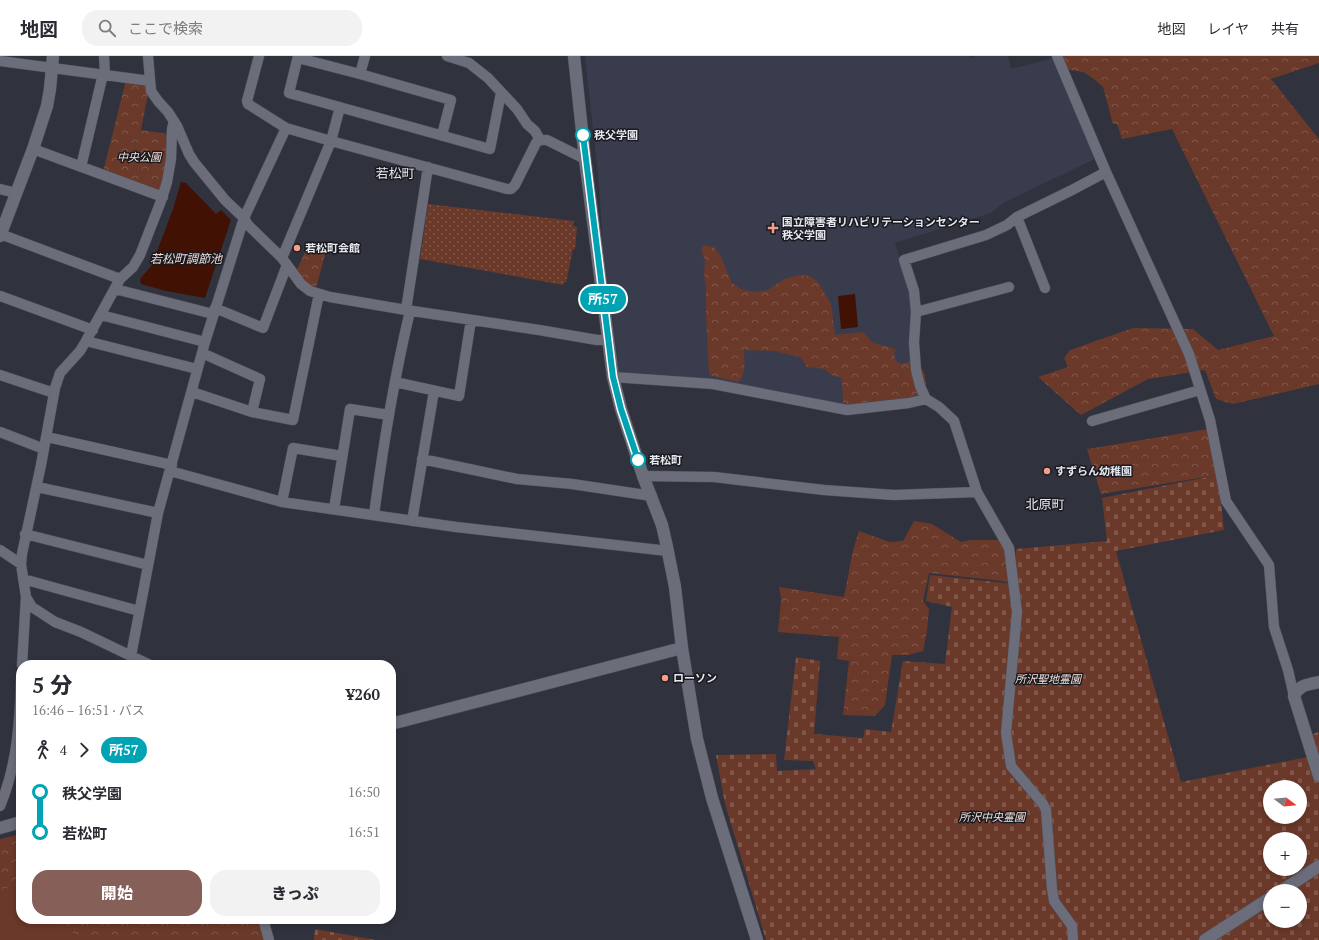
<!DOCTYPE html>
<html lang="ja">
<head>
<meta charset="utf-8">
<style>
	body { margin:0; font-family:"PT Serif","Noto Sans JP",serif; background:#f2f2f3; color:#2b2b33; height:100vh; display:flex; flex-direction:column; font-size:15px; white-space:nowrap }
	* { box-sizing:border-box; margin:0 }
	p { font-size:13px; color:#7c7c81 }
	.icon { flex:none; width:22px; height:22px; fill:none; stroke:currentColor; stroke-width:2; stroke-linecap:round; stroke-linejoin:round }
	.map { position:relative; flex:1; overflow:hidden }
	.drawer { position:absolute; left:16px; top:604px; width:380px; height:264px; display:flex; flex-direction:column; background:#fff; border-radius:16px; box-shadow:0 2px 6px #0003 }
	.drawer>* { flex:none }
	.badge { padding:0 8px; border-radius:13px; font-size:14px; line-height:26px }
	.needle { width:26px; rotate:106deg }
	.tools { position:absolute; left:1263px; top:724px; display:grid; gap:8px }
	.tools a { display:grid; place-items:center; width:44px; height:44px; border-radius:50%; background:#fff; box-shadow:0 2px 6px #0003; font-size:20px }
	.map>.badge { position:absolute; translate:-50% -50%; box-shadow:0 0 0 2px #fff }
	.legs { display:flex; align-items:center; gap:6px; height:44px; padding:0 16px; font-size:13px }
	.legs p { margin-inline-start:auto }
	.head { display:flex; align-items:center; justify-content:space-between; height:68px; padding:0 16px }
	h1 { font-size:22px; font-weight:800; line-height:30px }
	.action { display:flex; gap:8px; margin-top:auto; padding:8px 16px }
	.action a { flex:1; height:46px; border-radius:16px; background:#855f58; color:#fff; font-size:16px; font-weight:800; line-height:46px; text-align:center }
	.action a+a { background:#f2f2f3; color:#2b2b33 }
	ul { padding:0 16px; list-style:none }
	li { display:flex; align-items:center; gap:14px; height:40px; font-size:15px }
	li i { display:grid; place-items:center; width:6px; height:100%; margin:0 5px; background:currentColor }
	li i::after { content:''; width:10px; height:10px; margin:-5px; border:3px solid; border-radius:50%; background:#fff }
	li p { margin-inline-start:auto }
	li:first-child i { background:linear-gradient(#0000 50%,currentColor 0) }
	li:last-child i { background:linear-gradient(currentColor 50%,#0000 0) }
	header { display:flex; align-items:center; gap:24px; box-sizing:border-box; height:56px; padding:0 20px; background:#fff; border-bottom:1px solid #e1e1e2 }
	header strong { font-size:19px }
	nav { display:flex; gap:22px; margin-inline-start:auto; font-size:14px }
	.search { width:280px; height:36px; background:#f2f2f3; display:flex; align-items:center; gap:10px; box-sizing:border-box; padding:0 14px; border-radius:16px; color:#7c7c81; font-size:15px }
	.map>svg:first-child { display:block }
	.built { fill:#383c4c }
	.grass { fill:url(#grass-dots) }
	.forest { fill:url(#forest-crowns) }
	.cemetery { fill:url(#cemetery-stones); fill-rule:evenodd }
	.pitch { fill:#6b392a }
	.water { fill:#411204 }
	.lines { fill:none; stroke-linecap:round; stroke-linejoin:round }
	.minor-casing { stroke:#4e5059; stroke-width:11 }
	.tertiary-casing { stroke:#4e5059; stroke-width:13 }
	.minor { stroke:#6b6e7a; stroke-width:10 }
	.tertiary { stroke:#6b6e7a; stroke-width:12 }
	.line-1-casing { stroke:#fff; stroke-width:9 }
	.line-1 { stroke:#00a3b4; stroke-width:6 }
	.stop-1-dot { fill:#fff; stroke:#00a3b4; stroke-width:2 }
	.poi-dot { fill:#f39f85; stroke:#191a1f; stroke-width:1.5 }
	.labels { text-anchor:middle; stroke-width:3; stroke-linejoin:round; paint-order:stroke }
	.stop-label { font-size:11px; font-weight:bold; fill:#e6e8ef; stroke:#191a1f; text-anchor:start }
	.park-label { font-size:11px; font-style:italic; fill:#f4dfd8; stroke:#191a1f }
	.poi-label { font-size:11px; font-weight:bold; fill:#e6e8ef; stroke:#191a1f; text-anchor:start }
	.water-label { font-size:12px; font-style:italic; fill:#f1dcd5; stroke:#191a1f }
	.quarter-label { font-size:13px; fill:#e6e8ef; stroke:#191a1f }
</style>
</head>
<body>
<header>
<strong>地図</strong>
<div class="search"><svg class="icon" aria-label="search" viewBox="0 0 24 24"><circle cx="10" cy="10" r="6"/><path d="M15 15l6 6"/></svg>ここで検索</div>
<nav><a>地図</a><a>レイヤ</a><a>共有</a></nav>
</header>
<div class="map">
<svg width="1319" height="884" viewBox="0 0 1319 884">
	<defs>
		<pattern id="grass-dots" width="8" height="8" patternUnits="userSpaceOnUse"><rect width="8" height="8" fill="#6b392a"/><path d="M2 2h.1M6 6h.1" fill="none" stroke="#805649" stroke-width="1.8" stroke-linecap="round"/></pattern>
		<pattern id="forest-crowns" width="20" height="18" patternUnits="userSpaceOnUse"><rect width="20" height="18" fill="#6b392a"/><path d="M2 6a3 3 0 1 1 6 0M12 15a3 3 0 1 1 6 0" fill="none" stroke="#805649"/></pattern>
		<pattern id="cemetery-stones" width="16" height="16" patternUnits="userSpaceOnUse"><rect width="16" height="16" fill="#6b392a"/><path d="M2 7V4a2 2 0 0 1 4 0v3zM10 15v-3a2 2 0 0 1 4 0v3z" fill="#805649"/></pattern>
	</defs>
	<rect width="100%" height="100%" fill="#30323d"/>
	<!-- built -->
	<path class="built" d="M585,0H969L970,2L977,0H1008L1011,13L1054,2L1097,102L1005,146L991,157L895,187L911,238L919,336L918,340L913,343L847,351L625,319L619,315L612,255L603,189L598,118Z"/>
	<!-- grass -->
	<path class="grass" d="M428,148L574,165L573,170L577,171L575,193H573L566,227L564,226L563,229L420,203Z"/>
	<!-- forest -->
	<path class="forest" d="M1061,0H1319V7L1271,23L1319,83V328L1233,348L1216,343L1205,314L1148,323L1081,359L1038,321L1068,311L1064,302L1070,294L1133,272L1193,273L1218,294L1274,280L1172,73L1122,83L1117,68H1113L1103,31L1094,23L1083,16L1069,14Z
		M126,24L146,28L148,38L141,74L168,78V93L160,136L103,116Z
		M308,189L326,195L316,232L313,233L296,216Z
		M704,189L714,191L720,199L732,227L743,234L755,236L768,234L784,223L799,219L810,220L818,226L831,248L835,279L863,276L873,287L896,293L894,298L896,305L901,308L908,306H917C926,317 927,323 925,337L912,341L848,349L843,346L842,322L831,319L825,313L807,311L800,301L774,295L744,294C744,304 747,319 738,326L709,319L706,259V232L704,218L705,204L701,194Z
		M1214,372L1218,419L1101,438L1087,393Z
		M914,465L932,468L961,486L971,484H998L1006,496L1011,526L929,517L923,545L929,553L927,575L923,595L908,599H892L885,649L875,660L843,659L849,605L837,603L839,581L778,576L781,543L779,531L844,541L853,494L859,475L889,486L903,485Z
		M21,778V863H258L265,884H0V783Z"/>
	<!-- cemetery -->
	<path class="cemetery" d="M1218,419L1224,474L1116,495L1181,726L1318,699L1312,678L1319,676V884H1209L1204,880L1198,884H766L725,748L716,699L776,698L777,715L816,713L813,705L784,704L796,601L820,605L814,678L863,682L865,673L891,676L903,605L945,608L952,551L926,545L930,519L1014,528L1016,493L1107,485L1102,442ZM1270,731H1300V761H1270ZM1270,783H1300V813H1270ZM1270,835H1300V865H1270Z
		M315,873L376,884H314Z"/>
	<!-- pitch -->
	<path class="pitch" d="M14,831L21,837V863H55L76,879V884H0V835L2,833Z"/>
	<!-- water -->
	<path class="water" d="M181,126L186,127L216,158L221,154L231,164L205,242L166,235L141,228L140,223L152,209L173,153Z
		M855,238L858,271L841,273L838,240Z"/>
	<g class="lines">
		<defs>
			<path id="minor" d="M104,0L105,18
				M148,0L151,35L158,45L168,56L177,70L189,98L194,106L225,144L244,162L248,169L282,202L301,228L310,235L330,241L406,254L539,274L597,284H608
				M259,0L247,45L248,48L286,72
				M298,0L289,37L490,93L501,37
				M447,0L469,7L488,22L517,53L527,68L535,75L540,84
				M1057,0L1106,116L1189,298L1210,364L1226,445L1269,509L1274,571L1288,614L1294,640
				M298,2L360,18L365,0
				M0,5L150,25
				M360,18L451,44L442,79
				M33,93L163,141
				M81,111L103,18
				M0,133L16,137
				M1017,161L1045,232
				M0,178L120,223
				M282,202L331,85L507,133H511L515,129L536,87L540,84H547L585,103
				M115,233L213,258
				M0,240L93,274
				M215,252L263,272L287,209
				M406,254L428,111
				M916,256L1009,231
				M101,259L205,286
				M86,285L197,313
				M202,297L260,323L252,356
				M0,319L54,337
				M613,321L713,328L847,354L909,347L926,343
				M395,326L459,340L471,264
				M192,336L252,356L293,364L319,238
				M1092,365L1200,334
				M0,376L44,393
				M47,381L172,409
				M422,403L517,423L572,428L652,440
				M170,415L282,446L456,471L668,495
				M643,420L714,421L824,434L894,439L977,436
				M37,431L158,457
				M282,446L293,392L342,400
				M334,453L350,353L389,359
				M374,459C383,390 394,322 410,255
				M412,465L434,335
				M25,478L148,509
				M0,494L21,508
				M23,523L139,555
				M26,541L32,551L55,566L81,576L150,609
				M131,600L158,457L205,286L244,162L286,72L331,85L340,51
				M22,609L26,541L21,508L22,498L41,409L55,332L60,317L80,295L86,285L120,223L133,211L140,199L161,145L167,126L171,103L172,73L174,65
				M0,750C17,710 20,665 21,623
				M263,863L269,884
				M1073,884L1072,870L1054,845L1052,833L1046,754L1043,748L1011,710L1006,677L1017,556L1009,492L977,436L954,365L939,351L926,343L920,330L916,314L914,286L916,256L914,235L904,204L986,179L1007,169L1017,161L1072,134L1106,116"/>
			<path id="tertiary" d="M574,0L585,103L613,321L621,353L643,420L662,469L667,491L675,531L682,592L697,683L712,742L757,884
				M0,180L33,93L47,50L50,33L53,0
				M1319,626C1307,629 1300,628 1294,640L1319,720
				M391,668L682,592
				M0,772L21,766
				M1281,835L1319,810
				M1205,884L1270,842"/>
		</defs>
		<!-- minor casing -->
		<use href="#minor" class="minor-casing"/>
		<!-- tertiary casing -->
		<use href="#tertiary" class="tertiary-casing"/>
		<!-- minor -->
		<use href="#minor" class="minor"/>
		<!-- tertiary -->
		<use href="#tertiary" class="tertiary"/>
	</g>
	<g class="lines">
		<defs>
			<path id="line-1" d="M583,79L613,321L621,353L638,404"/>
		</defs>
		<!-- line-1 casing -->
		<use href="#line-1" class="line-1-casing"/>
		<!-- line-1 -->
		<use href="#line-1" class="line-1"/>
	</g>
	<!-- markers -->
	<g class="stop-1-dot">
		<circle cx="583" cy="79" r="7"/>
		<circle cx="638" cy="404" r="7"/>
	</g>
	<g class="poi-dot">
		<path d="M771 166h4v4h4v4h-4v4h-4v-4h-4v-4h4z"/>
		<circle cx="297" cy="192" r="4"/>
		<circle cx="1047" cy="415" r="4"/>
		<circle cx="665" cy="622" r="4"/>
	</g>
	<g class="labels">
		<!-- stop labels -->
		<g class="stop-label">
			<text x="594" y="83">秩父学園</text>
			<text x="649" y="408">若松町</text>
		</g>
		<!-- park labels -->
		<g class="park-label">
			<text x="139" y="105">中央公園</text>
			<text x="1048" y="627">所沢聖地霊園</text>
			<text x="992" y="765">所沢中央霊園</text>
		</g>
		<!-- poi labels -->
		<g class="poi-label">
			<text x="782" y="170">国立障害者リハビリテーションセンター<tspan x="782" dy="13">秩父学園</tspan></text>
			<text x="305" y="196">若松町会館</text>
			<text x="1055" y="419">すずらん幼稚園</text>
			<text x="673" y="626">ローソン</text>
		</g>
		<!-- water labels -->
		<g class="water-label">
			<text x="186" y="207">若松町調節池</text>
		</g>
		<!-- quarter labels -->
		<g class="quarter-label">
			<text x="395" y="122">若松町</text>
			<text x="1045" y="453">北原町</text>
		</g>
	</g>
</svg>
<div class="tools">
<a><svg class="needle" viewBox="-14 -14 28 28"><path d="M0-13l5 13h-10z" fill="#e53935"/><path d="M0 13l5-13h-10z" fill="#7c7c81"/></svg></a>
<a>+</a>
<a>−</a>
</div>
<b class="badge" style="left:603px;top:243px;background:#00a3b4;color:#fff">所57</b>
<section class="drawer">
<div class="head"><div><h1>5 分</h1><p>16:46 – 16:51 · バス</p></div><b>¥260</b></div>
<div class="legs"><svg class="icon" aria-label="walk" viewBox="0 0 24 24"><circle cx="13" cy="4" r="2"/><path d="M13 8l-2 6 4 7M11 14l-3 7M7 12l3-4h3l4 4"/></svg>4<svg class="icon" aria-label="forward" viewBox="0 0 24 24"><path d="M9 5l7 7-7 7"/></svg><b class="badge" style="background:#00a3b4;color:#fff">所57</b></div>
<ul>
<li><i style="color:#00a3b4"></i><b>秩父学園</b><p>16:50</p></li>
<li><i style="color:#00a3b4"></i><b>若松町</b><p>16:51</p></li>
</ul>
<div class="action"><a>開始</a><a>きっぷ</a></div>
</section>
</div>
</body>
</html>
